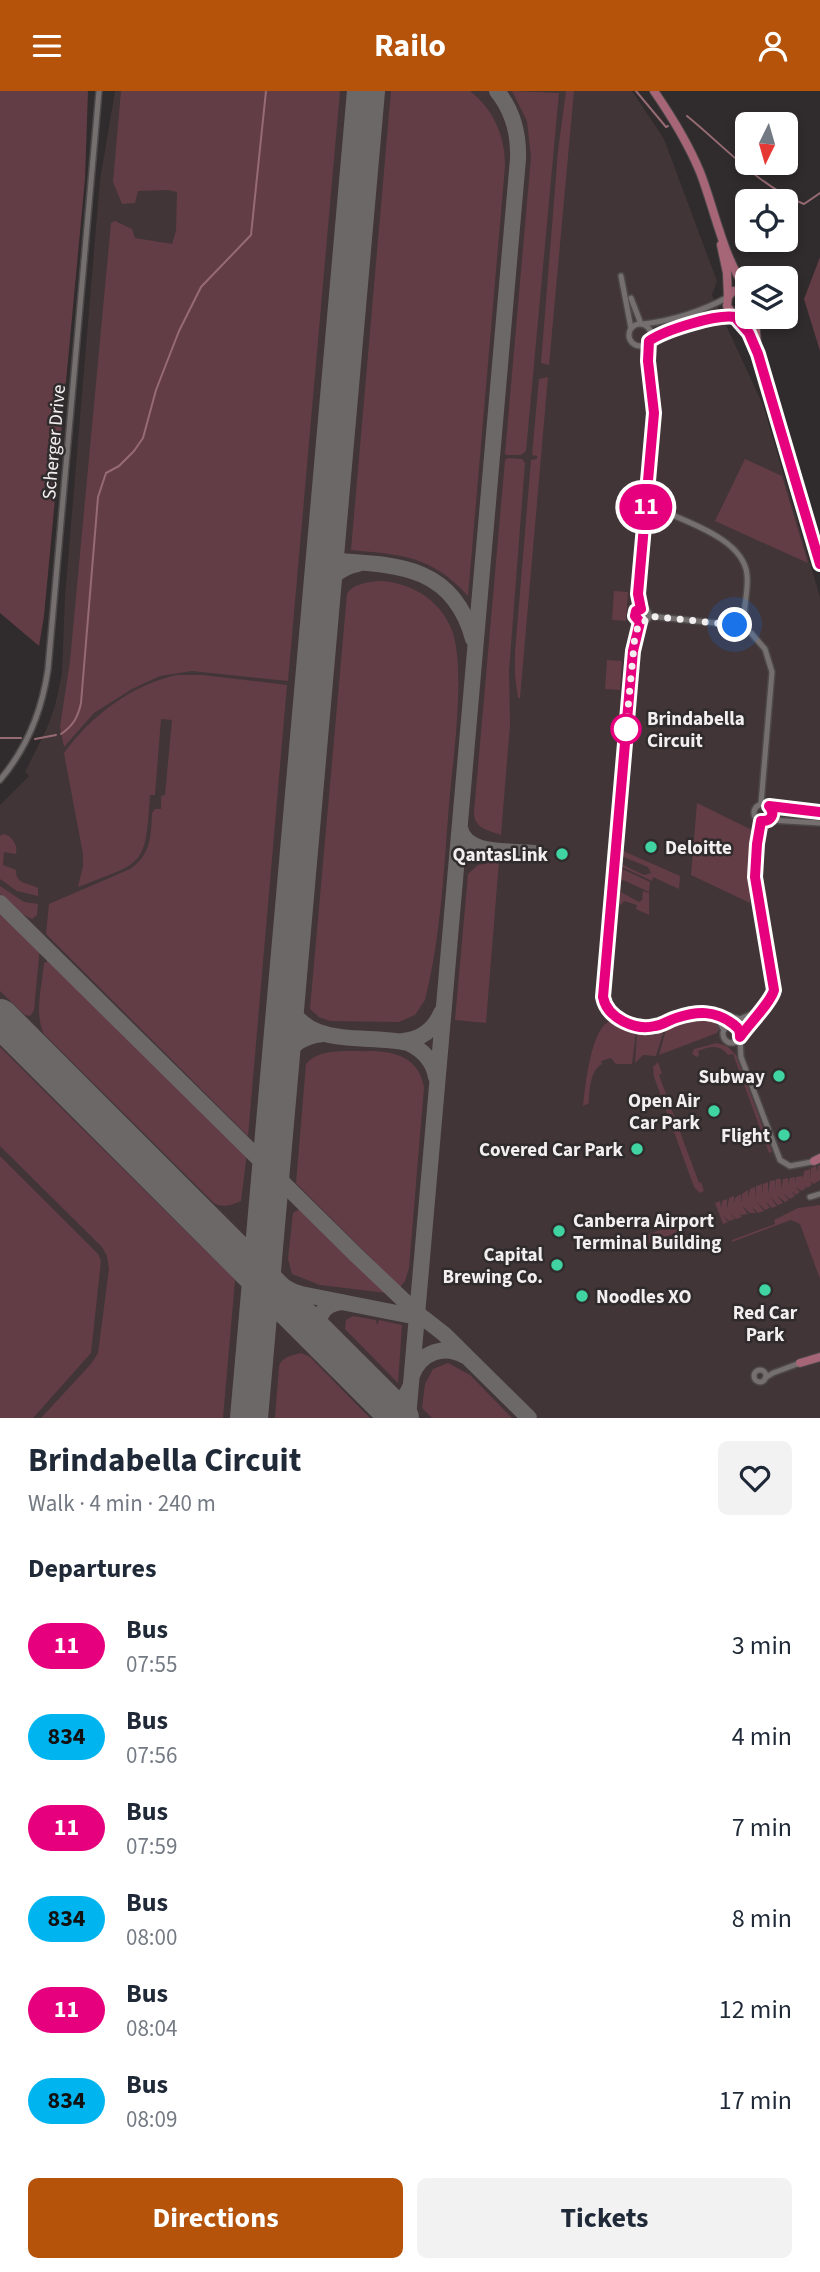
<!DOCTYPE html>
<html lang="en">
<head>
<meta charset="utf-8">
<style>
	body { margin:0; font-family:"Source Sans 3",sans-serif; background:#f2f2f3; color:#1f2937; height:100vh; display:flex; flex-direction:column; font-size:26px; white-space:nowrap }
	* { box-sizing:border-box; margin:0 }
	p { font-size:23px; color:#747a83 }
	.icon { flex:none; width:38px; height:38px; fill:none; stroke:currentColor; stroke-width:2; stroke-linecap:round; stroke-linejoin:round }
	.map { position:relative; height:1327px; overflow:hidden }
	.details { display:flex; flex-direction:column; background:#fff; flex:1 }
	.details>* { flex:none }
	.badge { padding:0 14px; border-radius:23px; font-size:24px; line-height:46px }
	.needle { width:46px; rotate:185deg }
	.buttons { position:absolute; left:735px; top:21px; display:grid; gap:14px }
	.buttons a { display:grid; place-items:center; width:63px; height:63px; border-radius:10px; background:#fff; box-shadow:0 4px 10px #0003; font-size:35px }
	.you { position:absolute; width:35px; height:35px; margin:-18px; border:5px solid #fff; border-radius:50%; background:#1a73e8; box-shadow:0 0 0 10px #1a73e833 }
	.map>.badge { position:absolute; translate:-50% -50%; box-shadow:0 0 0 4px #fff }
	h2 { padding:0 28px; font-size:26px; line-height:63px }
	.round { display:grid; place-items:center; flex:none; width:74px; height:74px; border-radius:10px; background:#f2f2f3 }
	.headline { display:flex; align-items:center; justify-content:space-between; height:119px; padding:0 28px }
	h1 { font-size:33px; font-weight:700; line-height:52px }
	.action { display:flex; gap:14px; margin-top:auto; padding:14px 28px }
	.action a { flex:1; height:80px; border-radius:10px; background:#b45309; color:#fff; font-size:28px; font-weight:700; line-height:80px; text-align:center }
	.action a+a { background:#f2f2f3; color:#1f2937 }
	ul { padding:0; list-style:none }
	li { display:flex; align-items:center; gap:21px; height:91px; padding:0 28px }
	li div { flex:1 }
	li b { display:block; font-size:26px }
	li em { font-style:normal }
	li .badge { min-width:77px; font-weight:700; text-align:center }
	header { display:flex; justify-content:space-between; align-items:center; height:91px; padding:0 28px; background:#b45309; color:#fff; font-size:32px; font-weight:700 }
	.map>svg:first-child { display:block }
	.built { fill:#413537 }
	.green { fill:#633d46 }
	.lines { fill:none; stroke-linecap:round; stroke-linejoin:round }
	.stream { stroke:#976b74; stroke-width:2 }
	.taxiway { stroke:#6c6868; stroke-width:16 }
	.runway { stroke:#6c6868; stroke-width:38 }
	.street-casing { stroke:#4d4849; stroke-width:8 }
	.primary-casing { stroke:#4d4849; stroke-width:10 }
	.street { stroke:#756f70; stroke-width:5 }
	.primary { stroke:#a76677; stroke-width:8 }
	.line-casing { stroke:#fff; stroke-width:16 }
	.line { stroke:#e6007e; stroke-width:10 }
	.walk { stroke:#f3eff0; stroke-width:7; stroke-dasharray:0 12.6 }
	.stop-dot { fill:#fff; stroke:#e6007e; stroke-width:3.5 }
	.poi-dot { fill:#40d4a2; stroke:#302b2c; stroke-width:2.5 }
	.labels { text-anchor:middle; stroke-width:5; stroke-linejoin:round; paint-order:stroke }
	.street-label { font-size:19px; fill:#f3eff0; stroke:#302b2c }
	.stop-label { font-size:19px; font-weight:bold; fill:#f3eff0; stroke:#302b2c; text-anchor:start }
	.poi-label { font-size:19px; font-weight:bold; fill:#f3eff0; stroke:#302b2c; text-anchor:end }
</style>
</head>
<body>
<header><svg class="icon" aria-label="menu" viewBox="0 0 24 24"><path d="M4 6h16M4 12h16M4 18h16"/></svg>Railo<svg class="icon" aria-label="person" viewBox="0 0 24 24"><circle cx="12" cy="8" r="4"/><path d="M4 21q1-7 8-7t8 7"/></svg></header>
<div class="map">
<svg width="820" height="1327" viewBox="0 0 820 1327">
	<rect width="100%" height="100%" fill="#302b2c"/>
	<!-- built -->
	<path class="built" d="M115,0H632L664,48L717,190L712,204L763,314L820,506V1327H0V714L29,685L25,681L47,637L55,615L62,582L65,505L100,89Z"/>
	<!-- green -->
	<path class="green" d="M0,0H88L85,88L44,525L39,555L0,522Z
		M121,0H340L288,590L192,580L160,585L132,598L94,622L64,656L60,636L70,570L111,132L115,130L132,138L135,147L172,153L176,140L177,101L168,99L138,100L135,112L122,113L113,91Z
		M391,0H470C494,19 505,45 505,75L468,505C431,464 402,464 351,459Z
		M512,0L559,2L526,360L521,364H507L505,363L531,66L527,30Z
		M566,0H574L549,274L541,272L558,60Z
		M820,166V260L804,208Z
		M548,286L544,331L520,607H518L515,585V561L531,369L537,368V365L532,364L539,288Z
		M508,367L522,368L525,372L509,580L510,634L501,744C488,739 474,738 474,721L505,369Z
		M745,368L782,385L808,472L715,430Z
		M379,490C410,491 439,508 451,537C466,572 454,662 450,702C444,771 442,842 425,909L415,924L399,931L330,930L319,926L310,918L347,503C352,493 368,491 379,490Z
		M614,500L628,501L626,530L612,529Z
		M607,569L622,570L620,599L605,598Z
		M177,584H202L287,594L248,1045L46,843L49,813L130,778C151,764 151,745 152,722L155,718H161V705L165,704L172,629L161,628L155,704H150C145,777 145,770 78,796L83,775V763L64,662C91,625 131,594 177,584Z
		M697,712L752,739L750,812L691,784Z
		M3,743C12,745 18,753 16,763L4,761L3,774L16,779C16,794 27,791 38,797V805L17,800L0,788V745Z
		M621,759L680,785L679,798L653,786L652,790L620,775L623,774L644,784L651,782L648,776L621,765Z
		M499,770L486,932L455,929L468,783L478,774Z
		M620,777L650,791L649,801L623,789L620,791L619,800L639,811L642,809L643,800L649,802V824L636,818L637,814L624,810L621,814L615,812Z
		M0,795L24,811L38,813L37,824L32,828C20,824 12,810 0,803Z
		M0,817L40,856L34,919L30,925L25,924L0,900Z
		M48,870H53L63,879L180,996L181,999L183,998L247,1062L241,1110C232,1114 221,1118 213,1111L44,943C34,923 42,895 44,872Z
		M705,926L714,928L720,937L717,942L659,964L667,935L680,930Z
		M608,931H614L636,941L632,973H616L611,967L601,970L602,973C590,979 589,1001 589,1012L583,1015C585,996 591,940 608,931Z
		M665,936L656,965L643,964L635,972L637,943H651Z
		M717,952L727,955L736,964L772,1061L769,1062L733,963L728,964C720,953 709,955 698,960L699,964L697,966L692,963L694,958Z
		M0,956L235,1189L223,1327H41L91,1273L98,1262L109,1178L107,1165L102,1156L0,1055Z
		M373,960C398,961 419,968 424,996L409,1177L405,1190L400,1196L296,1092L306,973C320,956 352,961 373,960Z
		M658,971L662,982L659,984L699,1092L701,1091L704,1100L700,1102L694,1096L654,986L653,976Z
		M0,1065L98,1163L101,1170L91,1262L33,1327H0Z
		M820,1074V1089L814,1093L810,1090L812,1093L808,1097L805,1095L806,1097L802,1100L796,1096L800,1101L796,1104L791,1100L795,1105L790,1108L782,1101L789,1109L785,1111L777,1105L783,1112L778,1114L769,1105L777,1115L772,1117L765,1110L770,1117L765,1119L756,1110L764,1120L758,1122L751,1115L756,1122H750L742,1115L748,1123L741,1124L737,1120L742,1126L736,1128L728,1120L735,1128L729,1130L723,1125L728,1131L723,1133L715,1112L720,1110L721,1117L722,1110L727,1108V1118L729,1107L734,1105V1113L735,1107L741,1103V1113L742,1103L748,1099V1107L750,1098L755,1096V1108L756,1095L762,1093V1103L763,1093L768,1091V1103L770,1090L775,1089V1098L776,1088H781V1098L783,1088L788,1087V1093L790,1087L795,1086V1093L796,1086L802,1085L803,1087L804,1080L810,1078V1088L811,1077L816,1075L817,1081L818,1075Z
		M820,1114V1188L800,1133L791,1129L732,1151V1149L775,1133L774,1129L798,1117Z
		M300,1118L305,1119L387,1202L320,1194L292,1183L288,1168L293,1122Z
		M684,1130L687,1138L626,1160L623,1153Z
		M353,1225L376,1229L377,1234L379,1229L402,1234L398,1292L345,1238L346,1229Z
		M301,1262L310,1266L370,1327H275L279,1275C283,1265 291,1265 301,1262Z
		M448,1272L470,1284L512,1327H432L422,1317L425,1293L433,1278Z"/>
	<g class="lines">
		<!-- stream -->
		<path class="stream" d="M636,0L666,36L668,35
			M687,25C724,55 760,96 804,113L820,102
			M61,643C73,635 78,626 81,612L98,406L106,382L119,375L134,360L143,347L156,299L179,240L201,196L251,144L266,0
			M0,647H21
			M35,648L56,644"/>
		<!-- taxiway -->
		<path class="taxiway" d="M365,3L366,0
			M324,469C390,474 452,470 473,548
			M321,508C326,489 338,477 358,473
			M460,737C465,765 511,759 534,762
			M0,812L356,1164L417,1222L444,1243L529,1327
			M286,905C301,960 365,942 408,952C423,959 433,969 436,986
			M403,950C421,948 434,939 441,922
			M279,981C286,958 299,945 323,943
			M264,1157C265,1181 279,1197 301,1203L417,1226
			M257,1236C265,1217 277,1204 299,1203
			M322,1249C315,1230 320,1213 342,1211
			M412,1284C421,1261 444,1253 465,1265
			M374,1302C387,1312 403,1315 410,1296
			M408,1327L518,68C519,43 513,20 497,0"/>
		<!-- runway -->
		<path class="runway" d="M0,927L400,1327
			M249,1327L366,0"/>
		<defs>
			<path id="street" d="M621,185L631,237
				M631,207L641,233
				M643,233C671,230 703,220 728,206
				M629 244a11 11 0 1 1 22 0a11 11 0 1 1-22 0Z
				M649,250C667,238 711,225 733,225
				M646,414L654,416C683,430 744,447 747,484C749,503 741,519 746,538
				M635 524a7 7 0 1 1 14 0a7 7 0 1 1-14 0Z
				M641,518L638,503L654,322L647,251
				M649,525L735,534L751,542L765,558L772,581L761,713
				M640,531L633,560L606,862C605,877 600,898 604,912C610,930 639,940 656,935C682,928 711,910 734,934
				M0,689C27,657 42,620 48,578L99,0
				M754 722a9 9 0 1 1 18 0a9 9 0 1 1-18 0Z
				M769,715L820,721
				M769,729L820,732
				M712,923L719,930L724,939
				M726,924L740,928L756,921
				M723 943a9 9 0 1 1 18 0a9 9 0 1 1-18 0Z
				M631,934C641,941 652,944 663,935
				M740,946C749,934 770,912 774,900L755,786L757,753L761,730
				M740,947L741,966L780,1069L790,1075L817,1070
				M810,1106L820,1103
				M754 1285a6 6 0 1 1 12 0a6 6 0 1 1-12 0Z
				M765,1287L773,1282L800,1272"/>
			<path id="primary" d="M654,0C672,26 688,52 700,81C713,113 725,173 747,198
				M721,154L727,182L728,206
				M747,199L733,200L728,206L727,215L747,240L758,263L820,473
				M755,226L757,254
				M814,1070L820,1067
				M800,1272L820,1266"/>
		</defs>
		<!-- street casing -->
		<use href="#street" class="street-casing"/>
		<!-- primary casing -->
		<use href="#primary" class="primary-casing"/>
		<!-- street -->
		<use href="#street" class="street"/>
		<!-- primary -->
		<use href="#primary" class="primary"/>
	</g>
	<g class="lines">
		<defs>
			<path id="line" d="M820,473L758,263L749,242L735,226C716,223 665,239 649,250L648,270L654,322L638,503L641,518L636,520L635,525L640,531L633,560L603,906C607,927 635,940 655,935C663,934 669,929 676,927C697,920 715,919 733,933C738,937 740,938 740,946C749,933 771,911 774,899L755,786L757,753L761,730C771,731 776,723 769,715L820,721"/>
		</defs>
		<!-- line casing -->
		<use href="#line" class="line-casing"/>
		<!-- line -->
		<use href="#line" class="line"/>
		<!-- walk -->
		<path class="walk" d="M626,638L635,544L640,531L645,530L649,525L735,534"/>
	</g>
	<!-- markers -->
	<circle class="stop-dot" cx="626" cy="638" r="14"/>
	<g class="poi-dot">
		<circle cx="651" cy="756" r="7"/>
		<circle cx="562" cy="763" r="7"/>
		<circle cx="779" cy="985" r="7"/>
		<circle cx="714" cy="1020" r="7"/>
		<circle cx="784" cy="1044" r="7"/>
		<circle cx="637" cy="1058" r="7"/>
		<circle cx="559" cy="1140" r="7"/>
		<circle cx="557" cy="1174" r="7"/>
		<circle cx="765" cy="1199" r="7"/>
		<circle cx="582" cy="1205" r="7"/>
	</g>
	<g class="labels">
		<!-- street labels -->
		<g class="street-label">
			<text transform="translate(53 351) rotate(-85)" y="7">Scherger Drive</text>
		</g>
		<!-- stop labels -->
		<g class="stop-label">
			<text x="647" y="634">Brindabella<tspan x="647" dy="22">Circuit</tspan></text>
		</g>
		<!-- poi labels -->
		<g class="poi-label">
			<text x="665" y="763" text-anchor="start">Deloitte</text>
			<text x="548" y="770">QantasLink</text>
			<text x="765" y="992">Subway</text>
			<text x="700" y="1016">Open Air<tspan x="700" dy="22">Car Park</tspan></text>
			<text x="770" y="1051">Flight</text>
			<text x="623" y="1065">Covered Car Park</text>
			<text x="573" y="1136" text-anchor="start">Canberra Airport<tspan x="573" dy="22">Terminal Building</tspan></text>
			<text x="543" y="1170">Capital<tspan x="543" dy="22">Brewing Co.</tspan></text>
			<text x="596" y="1212" text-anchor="start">Noodles XO</text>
			<text x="765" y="1228" text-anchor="middle">Red Car<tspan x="765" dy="22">Park</tspan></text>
		</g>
	</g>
</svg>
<div class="buttons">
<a><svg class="needle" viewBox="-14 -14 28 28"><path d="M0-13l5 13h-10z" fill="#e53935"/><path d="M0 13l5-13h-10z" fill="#747a83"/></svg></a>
<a><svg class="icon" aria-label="locate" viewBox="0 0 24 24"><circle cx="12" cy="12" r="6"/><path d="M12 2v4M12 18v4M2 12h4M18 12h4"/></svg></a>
<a><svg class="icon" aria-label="layers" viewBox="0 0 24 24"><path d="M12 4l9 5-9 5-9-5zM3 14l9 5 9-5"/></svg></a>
</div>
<div class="you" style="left:735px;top:534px"></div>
<b class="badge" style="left:646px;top:416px;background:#e6007e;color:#fff">11</b>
</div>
<section class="details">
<div class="headline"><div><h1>Brindabella Circuit</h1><p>Walk · 4 min · 240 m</p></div><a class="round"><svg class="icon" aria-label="heart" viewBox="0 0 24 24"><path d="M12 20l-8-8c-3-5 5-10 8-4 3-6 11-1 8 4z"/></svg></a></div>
<h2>Departures</h2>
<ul>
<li><span class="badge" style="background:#e6007e;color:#fff">11</span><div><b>Bus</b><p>07:55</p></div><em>3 min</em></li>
<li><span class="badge" style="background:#00b5ef;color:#111">834</span><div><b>Bus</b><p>07:56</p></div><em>4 min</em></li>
<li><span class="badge" style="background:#e6007e;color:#fff">11</span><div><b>Bus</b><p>07:59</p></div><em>7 min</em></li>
<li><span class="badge" style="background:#00b5ef;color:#111">834</span><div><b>Bus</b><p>08:00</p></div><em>8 min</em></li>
<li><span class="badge" style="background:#e6007e;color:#fff">11</span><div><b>Bus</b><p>08:04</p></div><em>12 min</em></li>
<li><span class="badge" style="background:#00b5ef;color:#111">834</span><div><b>Bus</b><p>08:09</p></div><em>17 min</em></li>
</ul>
<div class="action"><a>Directions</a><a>Tickets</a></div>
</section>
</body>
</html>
